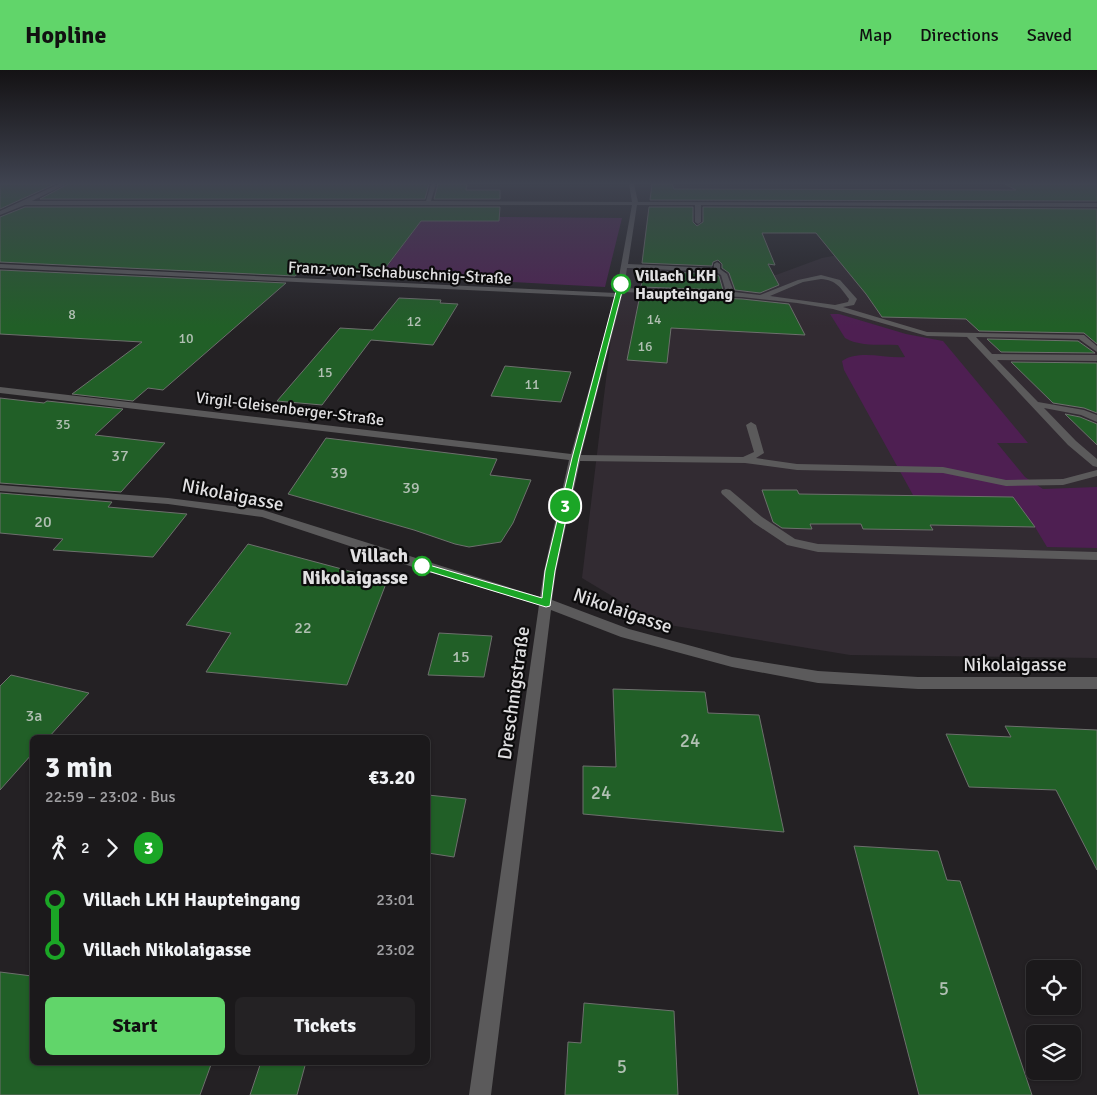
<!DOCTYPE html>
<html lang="en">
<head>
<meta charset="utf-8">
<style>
	body { margin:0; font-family:Signika,sans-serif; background:#242224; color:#f1f3f6; height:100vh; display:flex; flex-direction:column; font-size:19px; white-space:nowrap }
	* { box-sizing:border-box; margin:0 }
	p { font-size:16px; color:#a0a0a3 }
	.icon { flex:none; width:28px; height:28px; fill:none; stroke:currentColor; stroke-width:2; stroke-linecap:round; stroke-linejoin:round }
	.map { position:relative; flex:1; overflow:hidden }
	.panel { position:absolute; left:30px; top:665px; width:400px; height:330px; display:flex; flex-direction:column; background:#1b191b; border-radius:8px; box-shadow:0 1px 4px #0004,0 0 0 1px #39383a }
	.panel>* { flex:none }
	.badge { padding:0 10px; border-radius:16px; font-size:18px; line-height:32px }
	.fabs { position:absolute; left:1026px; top:890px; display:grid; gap:10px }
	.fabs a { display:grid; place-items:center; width:55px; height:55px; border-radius:8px; background:#1b191b; box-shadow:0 1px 4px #0004,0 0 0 1px #39383a; font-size:25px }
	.map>.badge { position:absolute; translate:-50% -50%; box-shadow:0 0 0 2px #fff }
	.legs { display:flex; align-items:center; gap:8px; height:55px; padding:0 15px; font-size:16px }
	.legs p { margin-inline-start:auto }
	.summary { display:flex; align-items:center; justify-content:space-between; height:85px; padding:0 15px }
	h1 { font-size:28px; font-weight:700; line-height:38px }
	.cta { display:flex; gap:10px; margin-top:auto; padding:10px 15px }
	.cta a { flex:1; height:58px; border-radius:8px; background:#61d56a; color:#111; font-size:20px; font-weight:700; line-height:58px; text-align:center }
	.cta a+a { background:#242224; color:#f1f3f6 }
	ul { padding:0 15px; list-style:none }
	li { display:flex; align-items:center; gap:18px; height:50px; font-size:19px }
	li i { display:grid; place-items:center; width:8px; height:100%; margin:0 6px; background:currentColor }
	li i::after { content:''; width:12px; height:12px; margin:-6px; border:4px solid; border-radius:50%; background:#1b191b }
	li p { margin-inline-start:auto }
	li:first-child i { background:linear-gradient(#0000 50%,currentColor 0) }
	li:last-child i { background:linear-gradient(currentColor 50%,#0000 0) }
	header { display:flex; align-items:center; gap:30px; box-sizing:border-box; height:70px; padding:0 25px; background:#61d56a; color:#111 }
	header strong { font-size:24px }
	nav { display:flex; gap:28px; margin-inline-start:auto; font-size:18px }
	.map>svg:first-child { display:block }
	.built { fill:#322b32 }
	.green { fill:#4e1f52 }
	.building { fill:#215f27; stroke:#6d706d }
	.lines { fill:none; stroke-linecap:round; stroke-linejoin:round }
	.minor { fill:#5b5a5b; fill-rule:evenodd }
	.line-1 { fill:#1ba626; stroke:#fff }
	.stop-1-dot { fill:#fff; stroke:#1ba626; stroke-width:2.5 }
	.labels { text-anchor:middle; stroke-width:4.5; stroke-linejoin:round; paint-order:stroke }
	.far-number-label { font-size:14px; fill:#b1c0b3 }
	.far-street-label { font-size:16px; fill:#e1e0e2; stroke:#0c0b0c }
	.far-stop-label { font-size:16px; font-weight:bold; fill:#e1e0e2; stroke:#0c0b0c; text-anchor:start }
	.number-label { font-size:16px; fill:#b1c0b3 }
	.street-label { font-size:19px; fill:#e1e0e2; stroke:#0c0b0c }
	.stop-label { font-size:19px; font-weight:bold; fill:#e1e0e2; stroke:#0c0b0c; text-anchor:end }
	.near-number-label { font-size:19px; fill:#b1c0b3 }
</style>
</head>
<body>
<header>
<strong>Hopline</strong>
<nav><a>Map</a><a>Directions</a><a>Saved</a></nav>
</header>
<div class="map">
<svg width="1097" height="1025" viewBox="0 0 1097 1025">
	<rect width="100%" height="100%" fill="#242124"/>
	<!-- built -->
	<path class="built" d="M859,181L1097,184V588L850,585L657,553L582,508L615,235L624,198L776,205L822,188Z"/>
	<!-- green -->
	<path class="green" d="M500,147L622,148L605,217L381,205L421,151H499Z
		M830,244H839L906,264L943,271L1028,373H997L1025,407L1043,419L1097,417V478L1047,477L1035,457L1013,427L913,425L844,300L842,291C859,279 887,289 905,287L898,275C881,274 860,277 845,268Z"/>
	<!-- building -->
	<path class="building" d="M0,114H55L0,139Z
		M68,114H429L425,129H40Z
		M438,114H467L466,120H500V129H434Z
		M652,114H672L674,119L1016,120L1005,114H1097V131L650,130Z
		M25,137H500L499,151H421L380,205L300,202L295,206L0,192V147Z
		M649,137H693V152L697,156L703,152V137L1097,139V274L1084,263L979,261L966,249L882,247L866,224L816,163H762L775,195L768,194L779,215L760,223L735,220L729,203L722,198V194L718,190L713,192L712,196L642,193Z
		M0,200L286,213L163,320L148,318L133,331L72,324L142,272L0,264Z
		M644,201L715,204L719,206L723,220L641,217Z
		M640,225L742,229L789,234L805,265L671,258L667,293L627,290Z
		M399,228L441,230L440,233L458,234L433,275L371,270L322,335L277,331L340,258L373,260Z
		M987,269L1078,271L1095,283L1001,282Z
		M1011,292L1097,293V343L1084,338L1053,333Z
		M505,296L571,302L561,332L491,326Z
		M0,328L44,333L47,331L123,339L95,365L165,373L121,422L0,413Z
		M1065,344L1080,347L1097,354V375Z
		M326,368L497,389L490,405L531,410L513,453L501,472L469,477L455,474L414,460L288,424Z
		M762,420H797L799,424L1013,427L1035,457L930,455L933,460L863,459L861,454H810L812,459L782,458L773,452Z
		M0,423L112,432L108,437L187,444L153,487L53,480L63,469L0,463Z
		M248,474L387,511L347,615L206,602L231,563L186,555Z
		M439,563L492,566L484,607L428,605Z
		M11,605L89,623L48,668H32V684L0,720V616Z
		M613,619L705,622L708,643L759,645L784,762L583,744V696L616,697Z
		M1005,656L1097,660V800L1056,720L969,717L946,664L1011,667Z
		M428,725L466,729L454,787L428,783Z
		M854,776L938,781L947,810L960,811L1032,1025H919Z
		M0,902L32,906V992H212L200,1025H0Z
		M584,933L674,941L678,1025H565L568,972L581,973Z
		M261,992H306L297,1025H250Z"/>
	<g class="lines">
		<!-- minor -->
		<path class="minor" d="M59,114H66L32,131H426L431,114H436L431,131L632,132L629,114H634L638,132L1097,133V137L701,135V152L698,154L695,152V135H637L628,194L714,198V194L717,192L720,194V199L727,204L734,222L760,225L798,210L821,205L840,210L857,229L854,235L843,237L927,262L1084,265L1097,276V282L1079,269L976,267L992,284L1097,285V291L997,290L1038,332L1084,340L1097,345V352L1081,345L1044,338L1076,371L1097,389V397L1093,396L1068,375L967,267L927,266L833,239L797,233L742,227L623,222L581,385L743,387L754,382L746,355L751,352L756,355L764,383L756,388L797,394L943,397L1006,410L1063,409L1097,400V406L1063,415L1006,416L943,403L797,400L745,393L580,391L556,501L552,530L629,559L732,587L818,601L918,607H1097V619H918L818,613L732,597L621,567L551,540L491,1025H469L539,535L422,500L262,447L168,434L0,421V415L168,428L263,440L540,527L544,501L569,390L0,323V317L571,384L615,227L0,198V194L616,223L632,135H25L0,145V141ZM627,198L716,202L721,205L726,222L624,218ZM821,209C836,210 841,218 849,229L848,232L835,235L770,226L803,212Z
			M726,419L730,420L762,447L795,469L818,474L1097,482V490L818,482L787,475L754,453L722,424L721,422L722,420Z"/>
	</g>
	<!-- sky -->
	<linearGradient id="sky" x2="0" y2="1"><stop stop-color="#141214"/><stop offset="0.44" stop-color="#3f4350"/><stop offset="1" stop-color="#3f4350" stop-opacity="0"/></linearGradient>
	<rect width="1097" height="257" fill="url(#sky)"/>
	<!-- line-1 -->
	<path class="line-1" d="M621,212L624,214L579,388L555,501L550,536L546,537L418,498V494L422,493L542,528L545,501L572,388L618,214Z"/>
	<!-- markers -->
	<g class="stop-1-dot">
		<circle cx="621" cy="214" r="9"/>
		<circle cx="422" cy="496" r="9"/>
	</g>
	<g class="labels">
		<!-- far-number labels -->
		<g class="far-number-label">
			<text x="72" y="249">8</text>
			<text x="654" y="254">14</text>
			<text x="414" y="256">12</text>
			<text x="186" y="273">10</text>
			<text x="645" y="281">16</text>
			<text x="325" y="307">15</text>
			<text x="532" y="319">11</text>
			<text x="63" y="359">35</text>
		</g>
		<!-- far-street labels -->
		<g class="far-street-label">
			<text transform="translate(400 202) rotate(3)" y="6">Franz-von-Tschabuschnig-Straße</text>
			<text transform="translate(290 338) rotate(7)" y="6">Virgil-Gleisenberger-Straße</text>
		</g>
		<!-- far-stop labels -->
		<g class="far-stop-label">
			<text x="635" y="211">Villach LKH<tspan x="635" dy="18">Haupteingang</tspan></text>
		</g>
		<!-- number labels -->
		<g class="number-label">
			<text x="120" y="391">37</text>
			<text x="339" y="408">39</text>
			<text x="411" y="423">39</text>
			<text x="43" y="457">20</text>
			<text x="303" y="563">22</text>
			<text x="461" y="592">15</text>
			<text x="34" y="651">3a</text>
		</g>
		<!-- street labels -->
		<g class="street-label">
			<text transform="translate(233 424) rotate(11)" y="7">Nikolaigasse</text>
			<text transform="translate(623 540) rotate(19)" y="7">Nikolaigasse</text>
			<text x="1015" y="601">Nikolaigasse</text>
			<text transform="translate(513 623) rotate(-82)" y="7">Dreschnigstraße</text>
		</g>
		<!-- stop labels -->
		<g class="stop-label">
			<text x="408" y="492">Villach<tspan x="408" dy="22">Nikolaigasse</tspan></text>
		</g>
		<!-- near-number labels -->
		<g class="near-number-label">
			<text x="690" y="677">24</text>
			<text x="601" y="729">24</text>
			<text x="944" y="925">5</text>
			<text x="622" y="1003">5</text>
		</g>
	</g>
</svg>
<div class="fabs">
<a><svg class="icon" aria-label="locate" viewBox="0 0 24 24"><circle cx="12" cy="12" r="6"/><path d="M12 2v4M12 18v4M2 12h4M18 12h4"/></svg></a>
<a><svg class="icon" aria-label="layers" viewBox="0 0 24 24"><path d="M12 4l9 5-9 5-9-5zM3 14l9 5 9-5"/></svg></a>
</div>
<b class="badge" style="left:565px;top:436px;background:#1ba626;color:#fff">3</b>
<section class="panel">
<div class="summary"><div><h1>3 min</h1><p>22:59 – 23:02 · Bus</p></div><b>€3.20</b></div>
<div class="legs"><svg class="icon" aria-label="walk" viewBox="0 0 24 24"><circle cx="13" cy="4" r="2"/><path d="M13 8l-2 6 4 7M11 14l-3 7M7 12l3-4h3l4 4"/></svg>2<svg class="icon" aria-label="forward" viewBox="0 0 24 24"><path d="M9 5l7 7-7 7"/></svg><b class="badge" style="background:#1ba626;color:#fff">3</b></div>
<ul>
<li><i style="color:#1ba626"></i><b>Villach LKH Haupteingang</b><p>23:01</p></li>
<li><i style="color:#1ba626"></i><b>Villach Nikolaigasse</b><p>23:02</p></li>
</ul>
<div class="cta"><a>Start</a><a>Tickets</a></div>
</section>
</div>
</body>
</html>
